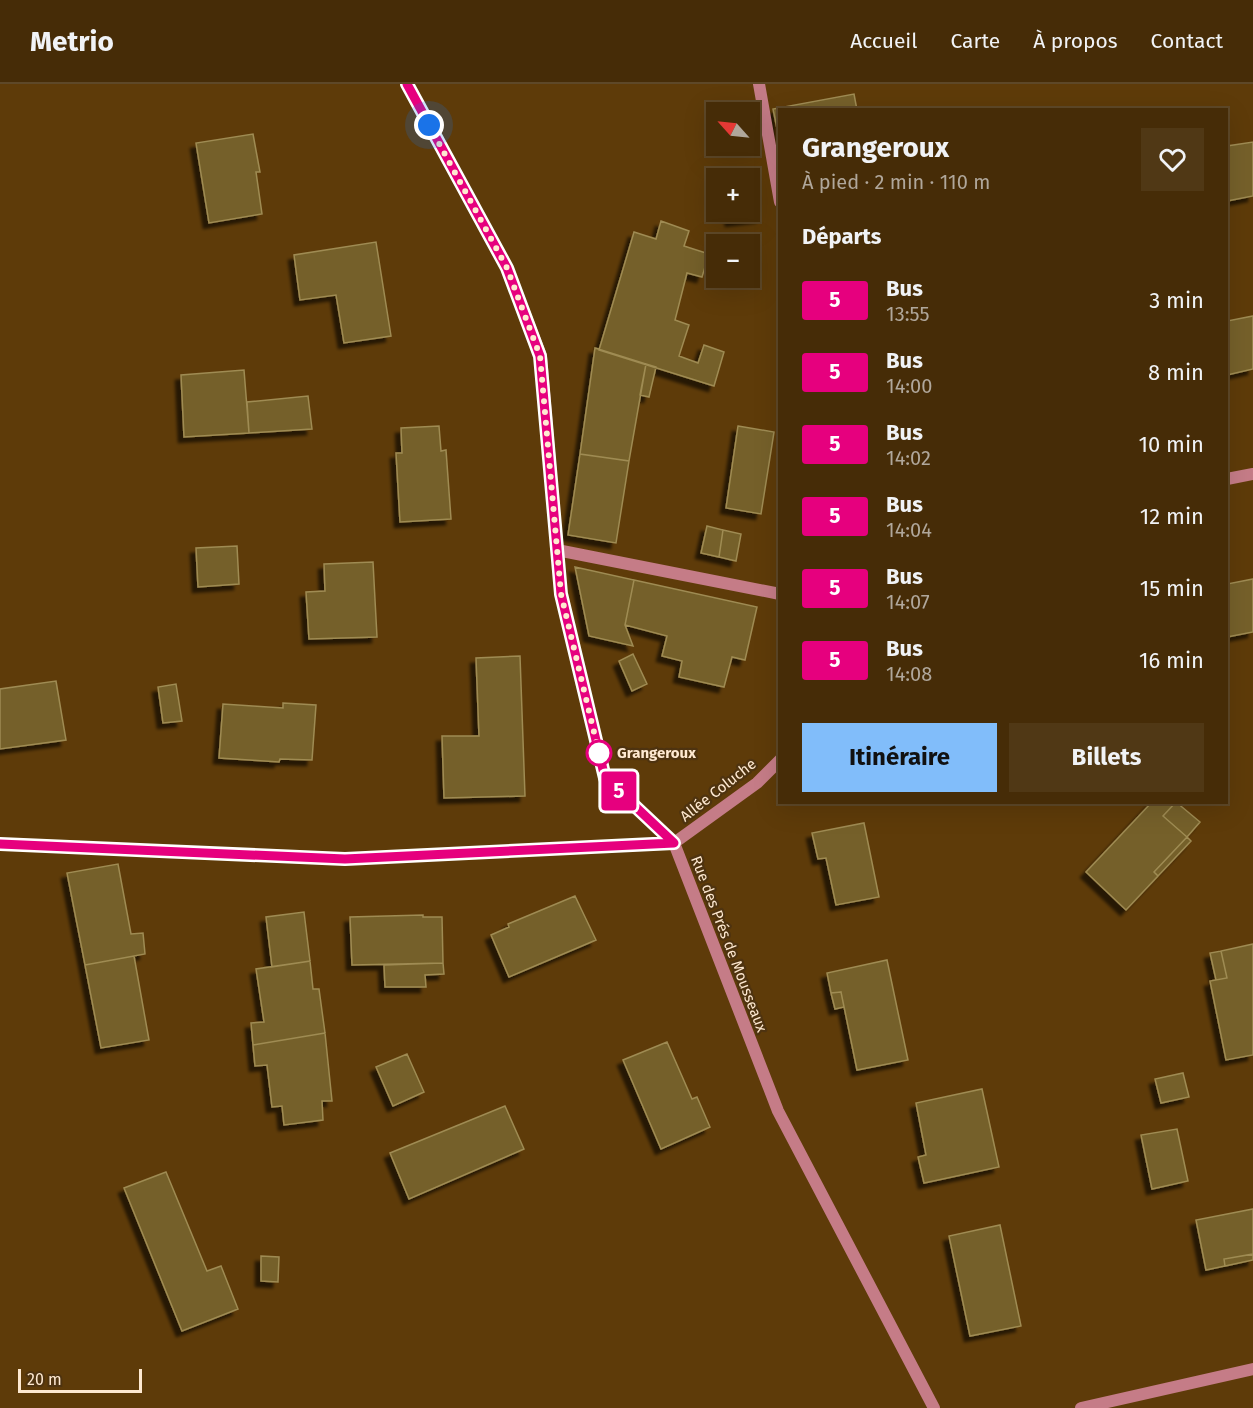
<!DOCTYPE html>
<html lang="fr">
<head>
<meta charset="utf-8">
<style>
	body { margin:0; font-family:"Fira Sans",sans-serif; background:#503815; color:#f1f3f6; height:100vh; display:flex; flex-direction:column; font-size:22px; white-space:nowrap }
	* { box-sizing:border-box; margin:0 }
	p { font-size:20px; color:#b0a79b }
	.icon { flex:none; width:33px; height:33px; fill:none; stroke:currentColor; stroke-width:2; stroke-linecap:round; stroke-linejoin:round }
	.map { position:relative; flex:1; overflow:hidden }
	.sheet { position:absolute; left:778px; top:24px; width:450px; height:696px; display:flex; flex-direction:column; background:#462c07; border-radius:0px; box-shadow:0 6px 24px #0002,0 0 0 2px #5e4828 }
	.sheet>* { flex:none }
	.badge { padding:0 12px; border-radius:4px; font-size:21px; line-height:39px }
	.needle { width:39px; rotate:297deg }
	.controls { position:absolute; left:706px; top:18px; display:grid; gap:12px }
	.controls a { display:grid; place-items:center; width:54px; height:54px; border-radius:0px; background:#462c07; box-shadow:0 6px 24px #0002,0 0 0 2px #5e4828; font-size:30px }
	.scale { position:absolute; left:18px; bottom:15px; width:124px; box-sizing:border-box; padding-left:6px; border:3px solid #fee9d1; border-top:0; font-size:16px; line-height:21px; white-space:nowrap; color:#fee9d1; -webkit-text-stroke:4px #4e3310; paint-order:stroke }
	.you { position:absolute; width:30px; height:30px; margin:-15px; border:4px solid #fff; border-radius:50%; background:#1a73e8; box-shadow:0 0 0 9px #1a73e833 }
	.map>.badge { position:absolute; translate:-50% -50%; box-shadow:0 0 0 3px #fff }
	h2 { padding:0 24px; font-size:22px; line-height:54px }
	.round { display:grid; place-items:center; flex:none; width:63px; height:63px; border-radius:0px; background:#503815 }
	.summary { display:flex; align-items:center; justify-content:space-between; height:102px; padding:0 24px }
	h1 { font-size:28px; font-weight:700; line-height:45px }
	.cta { display:flex; gap:12px; margin-top:auto; padding:12px 24px }
	.cta a { flex:1; height:69px; border-radius:0px; background:#81bdfa; color:#111; font-size:24px; font-weight:700; line-height:69px; text-align:center }
	.cta a+a { background:#503815; color:#f1f3f6 }
	ul { padding:0; list-style:none }
	li { display:flex; align-items:center; gap:18px; height:72px; padding:0 24px }
	li div { flex:1 }
	li b { display:block; font-size:22px }
	li em { font-style:normal }
	li .badge { min-width:66px; font-weight:700; text-align:center }
	header { display:flex; align-items:center; gap:36px; box-sizing:border-box; height:84px; padding:0 30px; background:#462c07; border-bottom:2px solid #5e4828 }
	header strong { font-size:28px }
	nav { display:flex; gap:33px; margin-inline-start:auto; font-size:21px }
	.map>svg:first-child { display:block }
	.building { fill:#746129; stroke:#9f8b53; stroke-width:1.5; filter:url(#shadow) }
	.lines { fill:none; stroke-linecap:round; stroke-linejoin:round }
	.lane { stroke:#c57c87; stroke-width:12 }
	.street { stroke:#c57c87; stroke-width:12 }
	.line-casing { stroke:#fff; stroke-width:14 }
	.line { stroke:#e6007e; stroke-width:9 }
	.walk { stroke:#fee9d1; stroke-width:6; stroke-dasharray:0 10.8 }
	.stop-dot { fill:#fff; stroke:#e6007e; stroke-width:3 }
	.labels { text-anchor:middle; stroke-width:4.5; stroke-linejoin:round; paint-order:stroke }
	.stop-label { font-size:15px; font-weight:bold; fill:#fee9d1; stroke:#4e3310; text-anchor:start }
	.street-label { font-size:15px; fill:#fee9d1; stroke:#4e3310 }
</style>
</head>
<body>
<header>
<strong>Metrio</strong>
<nav><a>Accueil</a><a>Carte</a><a>À propos</a><a>Contact</a></nav>
</header>
<div class="map">
<svg width="1253" height="1324" viewBox="0 0 1253 1324">
	<defs>
		<filter id="shadow"><feDropShadow dx="-5.5" dy="5.5" stdDeviation="1.5" flood-color="#0009"/></filter>
	</defs>
	<rect width="100%" height="100%" fill="#5e3b09"/>
	<!-- building -->
	<path class="building" d="M854,10L857,26H780V59L773,25Z
		M253,50L260,88H256L262,130L209,139L196,59Z
		M1253,58V112L1227,117V62Z
		M755,97L761,133L731,137L729,128H750V98Z
		M661,137L689,147L684,162L709,170L702,193L687,189L675,236L689,241L679,272L698,279L704,261L724,268L714,302L599,266L634,148L656,155Z
		M376,158L391,252L344,259L336,211L300,216L294,171Z
		M1253,232V285L1227,291V237Z
		M595,264L646,280L629,377L580,370Z
		M646,280L656,283L649,313L640,311Z
		M244,286L249,349L184,353L181,291Z
		M308,312L312,345L249,349L247,318Z
		M439,342L441,367L446,366L451,435L400,438L396,369H402L401,344Z
		M738,342L774,348L761,430L726,424Z
		M580,370L629,377L616,459L568,451Z
		M707,442L723,446L719,473L701,469Z
		M723,446L741,450L736,477L719,473Z
		M237,462L239,500L198,503L196,464Z
		M373,478L377,553L309,555L306,508L325,507L324,480Z
		M575,483L634,496L625,541L633,562L589,552Z
		M1253,495V548L1227,553V500Z
		M634,496L757,523L745,576L732,573L724,603L679,593L682,577L662,572L667,552L625,541Z
		M633,570L647,600L632,607L619,577Z
		M520,572L525,712L444,714L442,652H479L476,574Z
		M56,597L66,656L0,665V605Z
		M176,600L182,637L163,639L158,603Z
		M283,619L316,621L312,676L280,675L279,678L219,674L223,620L283,624Z
		M1152,718H1176L1163,732L1187,753L1154,788L1158,792L1126,826L1086,788Z
		M1176,718L1200,738L1187,753L1163,732Z
		M864,739L879,813L836,821L826,774L818,775L812,749Z
		M1187,753L1191,757L1158,792L1154,788Z
		M118,780L131,850L143,849L145,870L85,881L67,789Z
		M575,812L596,856L509,893L491,851L509,843L508,840Z
		M304,828L310,877L272,883L266,833Z
		M423,831V833H442L443,879L352,881L350,833Z
		M1253,860V971L1226,976L1210,897L1227,894L1221,867Z
		M1221,867L1227,894L1216,896L1210,869Z
		M134,872L149,956L101,964L85,881Z
		M887,876L908,976L857,986L841,908L831,909L827,889Z
		M310,877L313,905H319L325,949L253,961L251,939L264,938L256,885Z
		M443,879L444,890L425,891L426,903H385L384,881Z
		M841,908L844,923L835,925L831,909Z
		M325,949L332,1017H322L323,1036L284,1041L282,1022L272,1023L267,981L255,982L253,961Z
		M667,958L692,1015L697,1013L710,1043L661,1065L623,976Z
		M407,970L424,1008L393,1022L376,983Z
		M1183,989L1189,1013L1161,1019L1155,995Z
		M982,1005L999,1083L924,1099L918,1073L926,1071L916,1019Z
		M505,1022L524,1065L409,1115L390,1069Z
		M1177,1045L1188,1097L1152,1105L1141,1051Z
		M166,1088L207,1187L221,1182L238,1225L182,1247L124,1104Z
		M1253,1125V1170L1224,1175L1225,1182L1206,1186L1196,1136Z
		M1000,1141L1021,1242L970,1252L949,1152Z
		M1253,1170V1176L1225,1182L1224,1175Z
		M261,1172L279,1173L278,1198L261,1197Z"/>
	<g class="lines">
		<!-- lane -->
		<path class="lane" d="M759,0L780,118
			M557,466L780,510"/>
		<!-- street -->
		<path class="street" d="M407,0L507,184L541,272L561,511L605,694L674,759L778,1027L934,1324
			M1227,395L1253,390
			M674,759L757,699L780,676
			M0,760L345,775L674,759
			M1081,1324L1253,1285"/>
	</g>
	<g class="lines">
		<defs>
			<path id="line" d="M0,760L345,775L674,759L605,694L561,510L540,272L507,184L407,0"/>
		</defs>
		<!-- line casing -->
		<use href="#line" class="line-casing"/>
		<!-- line -->
		<use href="#line" class="line"/>
		<!-- walk -->
		<path class="walk" d="M429,41L507,184L540,272L561,510L599,669"/>
	</g>
	<!-- markers -->
	<circle class="stop-dot" cx="599" cy="669" r="12"/>
	<g class="labels">
		<!-- stop labels -->
		<g class="stop-label">
			<text x="617" y="674">Grangeroux</text>
		</g>
		<!-- street labels -->
		<g class="street-label">
			<text transform="translate(718 706) rotate(-38)" y="5">Allée Coluche</text>
			<text transform="translate(729 860) rotate(69)" y="5">Rue des Prés de Mousseaux</text>
		</g>
	</g>
</svg>
<div class="controls">
<a><svg class="needle" viewBox="-14 -14 28 28"><path d="M0-13l5 13h-10z" fill="#e53935"/><path d="M0 13l5-13h-10z" fill="#b0a79b"/></svg></a>
<a>+</a>
<a>−</a>
</div>
<div class="scale">20 m</div>
<div class="you" style="left:429px;top:41px"></div>
<b class="badge" style="left:619px;top:707px;background:#e6007e;color:#fff">5</b>
<section class="sheet">
<div class="summary"><div><h1>Grangeroux</h1><p>À pied · 2 min · 110 m</p></div><a class="round"><svg class="icon" aria-label="heart" viewBox="0 0 24 24"><path d="M12 20l-8-8c-3-5 5-10 8-4 3-6 11-1 8 4z"/></svg></a></div>
<h2>Départs</h2>
<ul>
<li><span class="badge" style="background:#e6007e;color:#fff">5</span><div><b>Bus</b><p>13:55</p></div><em>3 min</em></li>
<li><span class="badge" style="background:#e6007e;color:#fff">5</span><div><b>Bus</b><p>14:00</p></div><em>8 min</em></li>
<li><span class="badge" style="background:#e6007e;color:#fff">5</span><div><b>Bus</b><p>14:02</p></div><em>10 min</em></li>
<li><span class="badge" style="background:#e6007e;color:#fff">5</span><div><b>Bus</b><p>14:04</p></div><em>12 min</em></li>
<li><span class="badge" style="background:#e6007e;color:#fff">5</span><div><b>Bus</b><p>14:07</p></div><em>15 min</em></li>
<li><span class="badge" style="background:#e6007e;color:#fff">5</span><div><b>Bus</b><p>14:08</p></div><em>16 min</em></li>
</ul>
<div class="cta"><a>Itinéraire</a><a>Billets</a></div>
</section>
</div>
</body>
</html>
